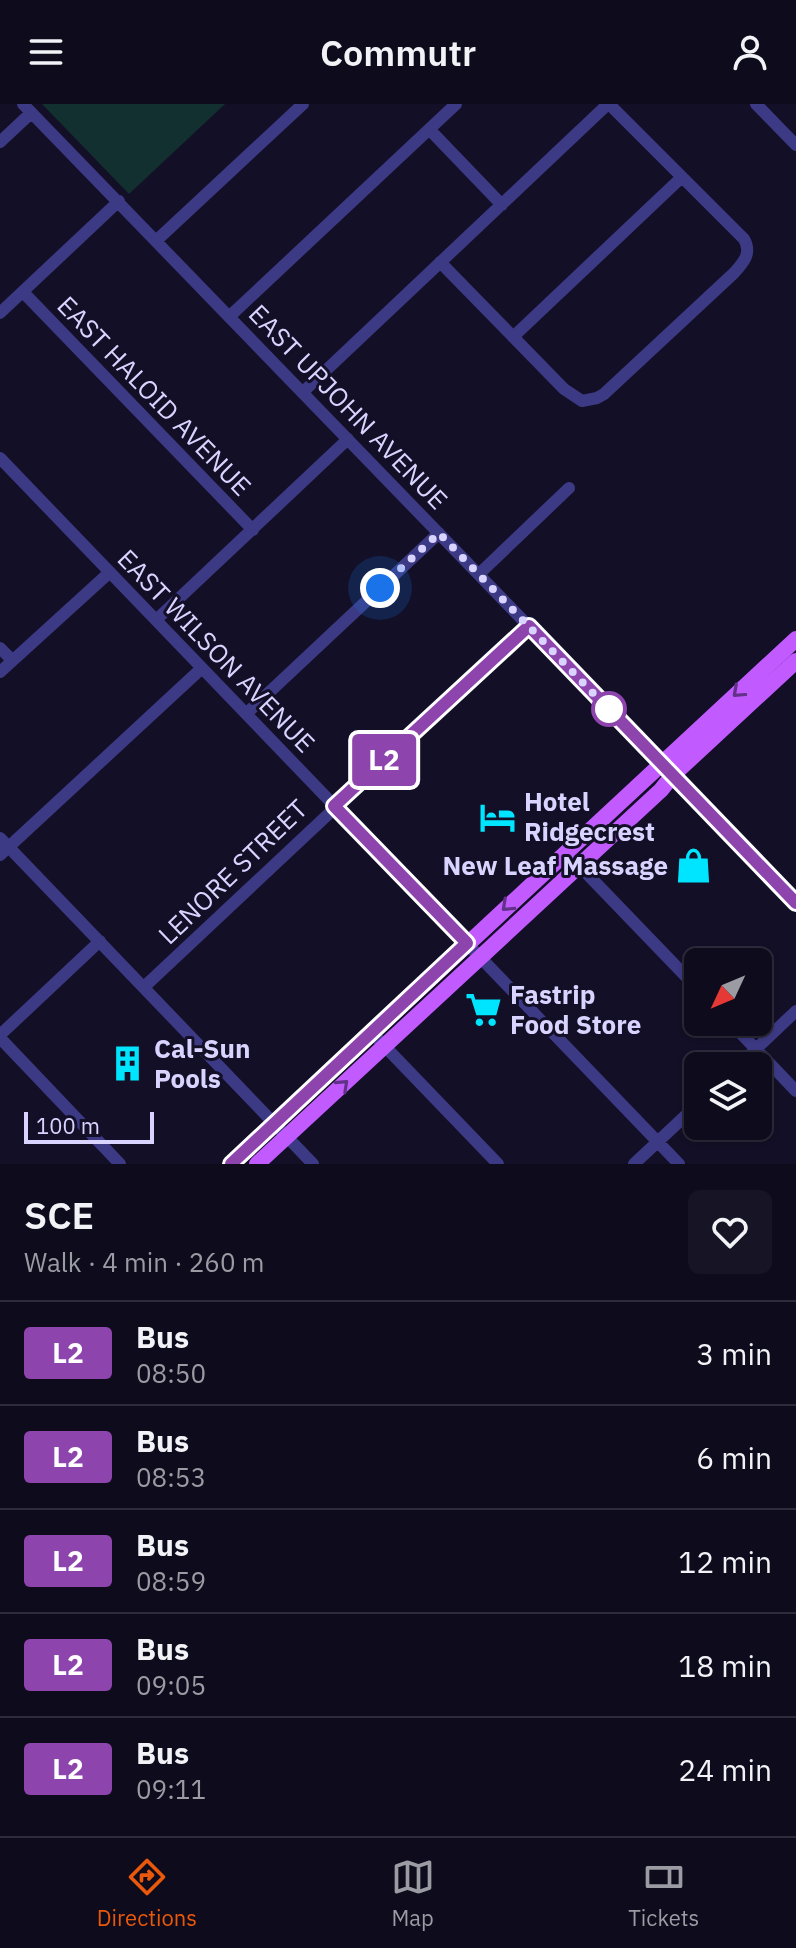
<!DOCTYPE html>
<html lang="en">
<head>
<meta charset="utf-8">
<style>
	body { margin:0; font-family:"IBM Plex Sans",sans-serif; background:#171425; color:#f1f3f6; height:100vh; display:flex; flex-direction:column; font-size:30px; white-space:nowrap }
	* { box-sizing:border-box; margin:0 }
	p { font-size:26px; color:#9b9ba3 }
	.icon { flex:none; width:44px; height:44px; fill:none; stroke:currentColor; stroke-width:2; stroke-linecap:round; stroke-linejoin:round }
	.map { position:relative; height:1060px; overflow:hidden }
	.side { display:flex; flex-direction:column; background:#0e0b1c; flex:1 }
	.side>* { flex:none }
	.badge { padding:0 16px; border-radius:6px; font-size:28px; line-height:52px }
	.needle { width:52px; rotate:226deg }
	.buttons { position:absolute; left:684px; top:844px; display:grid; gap:16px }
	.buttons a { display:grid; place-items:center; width:88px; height:88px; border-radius:12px; background:#0e0b1c; box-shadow:0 2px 6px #0004,0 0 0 2px #2e2b3b; font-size:40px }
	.scale { position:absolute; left:24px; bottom:20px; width:130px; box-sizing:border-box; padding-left:8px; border:4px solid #d9d4ff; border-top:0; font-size:22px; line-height:28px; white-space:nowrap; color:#d9d4ff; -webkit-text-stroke:6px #130f26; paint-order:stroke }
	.you { position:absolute; width:40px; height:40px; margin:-20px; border:6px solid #fff; border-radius:50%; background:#1a73e8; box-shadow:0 0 0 12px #1a73e833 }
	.map>.badge { position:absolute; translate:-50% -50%; box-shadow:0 0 0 4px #fff }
	.round { display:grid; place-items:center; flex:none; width:84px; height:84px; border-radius:12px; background:#171425 }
	.summary { display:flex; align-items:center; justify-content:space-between; height:136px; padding:0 24px }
	h1 { font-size:38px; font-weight:600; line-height:60px }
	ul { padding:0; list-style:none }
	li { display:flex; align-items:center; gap:24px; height:104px; padding:0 24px; border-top:2px solid #2e2b3b }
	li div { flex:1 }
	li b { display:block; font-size:30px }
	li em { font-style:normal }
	li .badge { min-width:88px; font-weight:700; text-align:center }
	header { display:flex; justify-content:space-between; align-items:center; height:104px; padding:0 24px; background:#0e0b1c; font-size:36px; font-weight:600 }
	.dock { display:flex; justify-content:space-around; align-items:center; height:112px; border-top:2px solid #2e2b3b; background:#0e0b1c; font-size:22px; color:#9b9ba3 }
	.dock a { display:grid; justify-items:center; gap:4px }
	.dock .active { color:#ea580c }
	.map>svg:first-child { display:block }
	.green { fill:#12302f }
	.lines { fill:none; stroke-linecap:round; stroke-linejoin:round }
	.minor { stroke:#3d3a85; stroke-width:12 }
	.major { stroke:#c25bff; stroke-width:16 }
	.oneway { stroke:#623188 }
	.line-casing { stroke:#fff; stroke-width:18 }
	.line { stroke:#8e44ad; stroke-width:12 }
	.walk { stroke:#d9d4ff; stroke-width:8; stroke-dasharray:0 14.4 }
	.stop-dot { fill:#fff; stroke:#8e44ad; stroke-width:4 }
	.labels { text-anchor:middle; stroke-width:6; stroke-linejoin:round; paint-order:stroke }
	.street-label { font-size:26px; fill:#d9d4ff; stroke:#130f26 }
	.poi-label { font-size:26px; font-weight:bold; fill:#d9d4ff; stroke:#130f26; text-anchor:start }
</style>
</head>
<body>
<header><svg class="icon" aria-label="menu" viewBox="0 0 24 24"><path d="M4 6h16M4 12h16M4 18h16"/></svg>Commutr<svg class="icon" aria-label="person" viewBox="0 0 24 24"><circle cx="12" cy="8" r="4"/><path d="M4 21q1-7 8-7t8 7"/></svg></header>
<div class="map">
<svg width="796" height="1060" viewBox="0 0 796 1060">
	<rect width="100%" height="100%" fill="#130f26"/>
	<!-- green -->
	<path class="green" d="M42,0H225L129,90Z"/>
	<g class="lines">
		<!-- minor -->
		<path class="minor" d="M23,0L665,663
			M756,0L796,41
			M429,25L502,101
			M0,38L31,9
			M157,136L303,0
			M440,158L564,285L582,297L597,294L604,290L734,169C744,158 752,149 744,135L609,0
			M23,188L253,426
			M0,209L119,97
			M230,212L456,0
			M513,233L682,73
			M303,288L608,0
			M0,354L679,1060
			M479,470L569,384
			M156,516L348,335
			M0,544L12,556
			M0,568L110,468
			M247,609L439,429
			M0,734L313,1060
			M566,748L698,885
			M0,751L202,564
			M144,883L529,522
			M730,918L796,987
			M372,929L498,1060
			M0,931L100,837
			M0,934L120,1060
			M738,962L796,907
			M634,1060L698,1000"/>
		<!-- major -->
		<path class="major" d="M673,671L796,799
			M231,1060L796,535
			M257,1060L661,686L673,671L796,557"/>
	</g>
	<!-- one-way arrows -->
	<defs><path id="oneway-chevron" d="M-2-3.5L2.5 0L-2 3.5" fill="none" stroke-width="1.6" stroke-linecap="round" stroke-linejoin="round" transform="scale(2)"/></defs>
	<g class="oneway">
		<use href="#oneway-chevron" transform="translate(738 588) rotate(138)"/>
		<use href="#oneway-chevron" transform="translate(507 802) rotate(137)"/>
		<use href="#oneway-chevron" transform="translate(343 981) rotate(-43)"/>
	</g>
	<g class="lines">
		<defs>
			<path id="line" d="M231,1060L467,839L334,702L529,522L796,799"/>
		</defs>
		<!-- line casing -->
		<use href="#line" class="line-casing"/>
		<!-- line -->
		<use href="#line" class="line"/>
		<!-- walk -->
		<path class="walk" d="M380,484L439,429L612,609L609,605"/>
	</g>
	<!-- icons -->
	<defs>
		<symbol id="hotel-bare" viewBox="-9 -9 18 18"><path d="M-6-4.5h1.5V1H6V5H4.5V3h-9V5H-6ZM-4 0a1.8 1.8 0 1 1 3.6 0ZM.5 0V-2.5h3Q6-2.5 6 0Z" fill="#00e5ff" stroke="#130f26" stroke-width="2.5" paint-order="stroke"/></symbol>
		<symbol id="shop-bare" viewBox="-9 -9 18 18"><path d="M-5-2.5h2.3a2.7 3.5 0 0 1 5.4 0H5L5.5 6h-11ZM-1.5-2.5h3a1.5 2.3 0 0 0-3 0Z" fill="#00e5ff" stroke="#130f26" stroke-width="2.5" paint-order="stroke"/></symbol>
		<symbol id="supermarket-bare" viewBox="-9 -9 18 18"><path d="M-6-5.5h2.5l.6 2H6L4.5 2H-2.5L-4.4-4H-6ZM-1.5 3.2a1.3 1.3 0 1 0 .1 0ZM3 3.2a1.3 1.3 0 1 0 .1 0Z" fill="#00e5ff" stroke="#130f26" stroke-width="2.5" paint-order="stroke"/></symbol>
		<symbol id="building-bare" viewBox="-9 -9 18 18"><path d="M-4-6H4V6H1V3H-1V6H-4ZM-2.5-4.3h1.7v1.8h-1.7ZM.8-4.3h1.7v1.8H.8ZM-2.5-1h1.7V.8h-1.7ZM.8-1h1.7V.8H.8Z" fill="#00e5ff" stroke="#130f26" stroke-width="2.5" paint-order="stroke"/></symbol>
	</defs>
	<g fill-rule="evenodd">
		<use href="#hotel-bare" x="472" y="688" width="51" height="51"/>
		<use href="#shop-bare" x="668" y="736" width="51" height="51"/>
		<use href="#supermarket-bare" x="458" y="880" width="51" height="51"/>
		<use href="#building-bare" x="102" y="934" width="51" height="51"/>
	</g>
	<!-- markers -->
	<circle class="stop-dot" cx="609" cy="605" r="16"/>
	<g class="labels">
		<!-- street labels -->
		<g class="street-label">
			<text transform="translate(154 292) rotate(46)" y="9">EAST HALOID AVENUE</text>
			<text transform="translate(348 303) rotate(46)" y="9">EAST UPJOHN AVENUE</text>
			<text transform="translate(216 547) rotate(46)" y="9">EAST WILSON AVENUE</text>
			<text transform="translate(233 768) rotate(-44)" y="9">LENORE STREET</text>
		</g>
		<!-- poi labels -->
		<g class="poi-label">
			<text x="524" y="707">Hotel<tspan x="524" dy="30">Ridgecrest</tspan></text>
			<text x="668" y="771" text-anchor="end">New Leaf Massage</text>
			<text x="510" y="900">Fastrip<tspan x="510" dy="30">Food Store</tspan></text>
			<text x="154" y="954">Cal-Sun<tspan x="154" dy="30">Pools</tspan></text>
		</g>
	</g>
</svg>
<div class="buttons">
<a><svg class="needle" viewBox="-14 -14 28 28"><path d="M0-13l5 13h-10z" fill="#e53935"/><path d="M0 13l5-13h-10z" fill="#9b9ba3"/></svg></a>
<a><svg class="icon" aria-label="layers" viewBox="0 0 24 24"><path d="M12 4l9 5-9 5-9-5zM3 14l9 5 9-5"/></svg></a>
</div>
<div class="scale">100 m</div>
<div class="you" style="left:380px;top:484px"></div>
<b class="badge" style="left:384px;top:656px;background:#8e44ad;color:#fff">L2</b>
</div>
<section class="side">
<div class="summary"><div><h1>SCE</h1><p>Walk · 4 min · 260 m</p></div><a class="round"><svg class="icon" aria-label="heart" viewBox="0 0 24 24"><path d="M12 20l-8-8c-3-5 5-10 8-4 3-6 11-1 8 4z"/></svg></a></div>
<ul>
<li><span class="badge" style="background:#8e44ad;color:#fff">L2</span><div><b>Bus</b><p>08:50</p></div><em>3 min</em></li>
<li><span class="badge" style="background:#8e44ad;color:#fff">L2</span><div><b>Bus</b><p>08:53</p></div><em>6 min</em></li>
<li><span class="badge" style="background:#8e44ad;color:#fff">L2</span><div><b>Bus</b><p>08:59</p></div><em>12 min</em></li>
<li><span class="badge" style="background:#8e44ad;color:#fff">L2</span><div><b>Bus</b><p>09:05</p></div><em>18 min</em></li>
<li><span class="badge" style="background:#8e44ad;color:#fff">L2</span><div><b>Bus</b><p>09:11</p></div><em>24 min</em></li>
</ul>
</section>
<nav class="dock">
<a class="active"><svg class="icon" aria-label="directions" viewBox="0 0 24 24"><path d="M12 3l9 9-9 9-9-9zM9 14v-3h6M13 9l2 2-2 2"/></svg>Directions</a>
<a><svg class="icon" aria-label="map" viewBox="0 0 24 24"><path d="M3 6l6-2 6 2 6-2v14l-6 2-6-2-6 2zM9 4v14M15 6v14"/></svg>Map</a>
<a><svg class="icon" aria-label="tickets" viewBox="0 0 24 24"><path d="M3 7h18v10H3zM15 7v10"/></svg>Tickets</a>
</nav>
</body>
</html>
